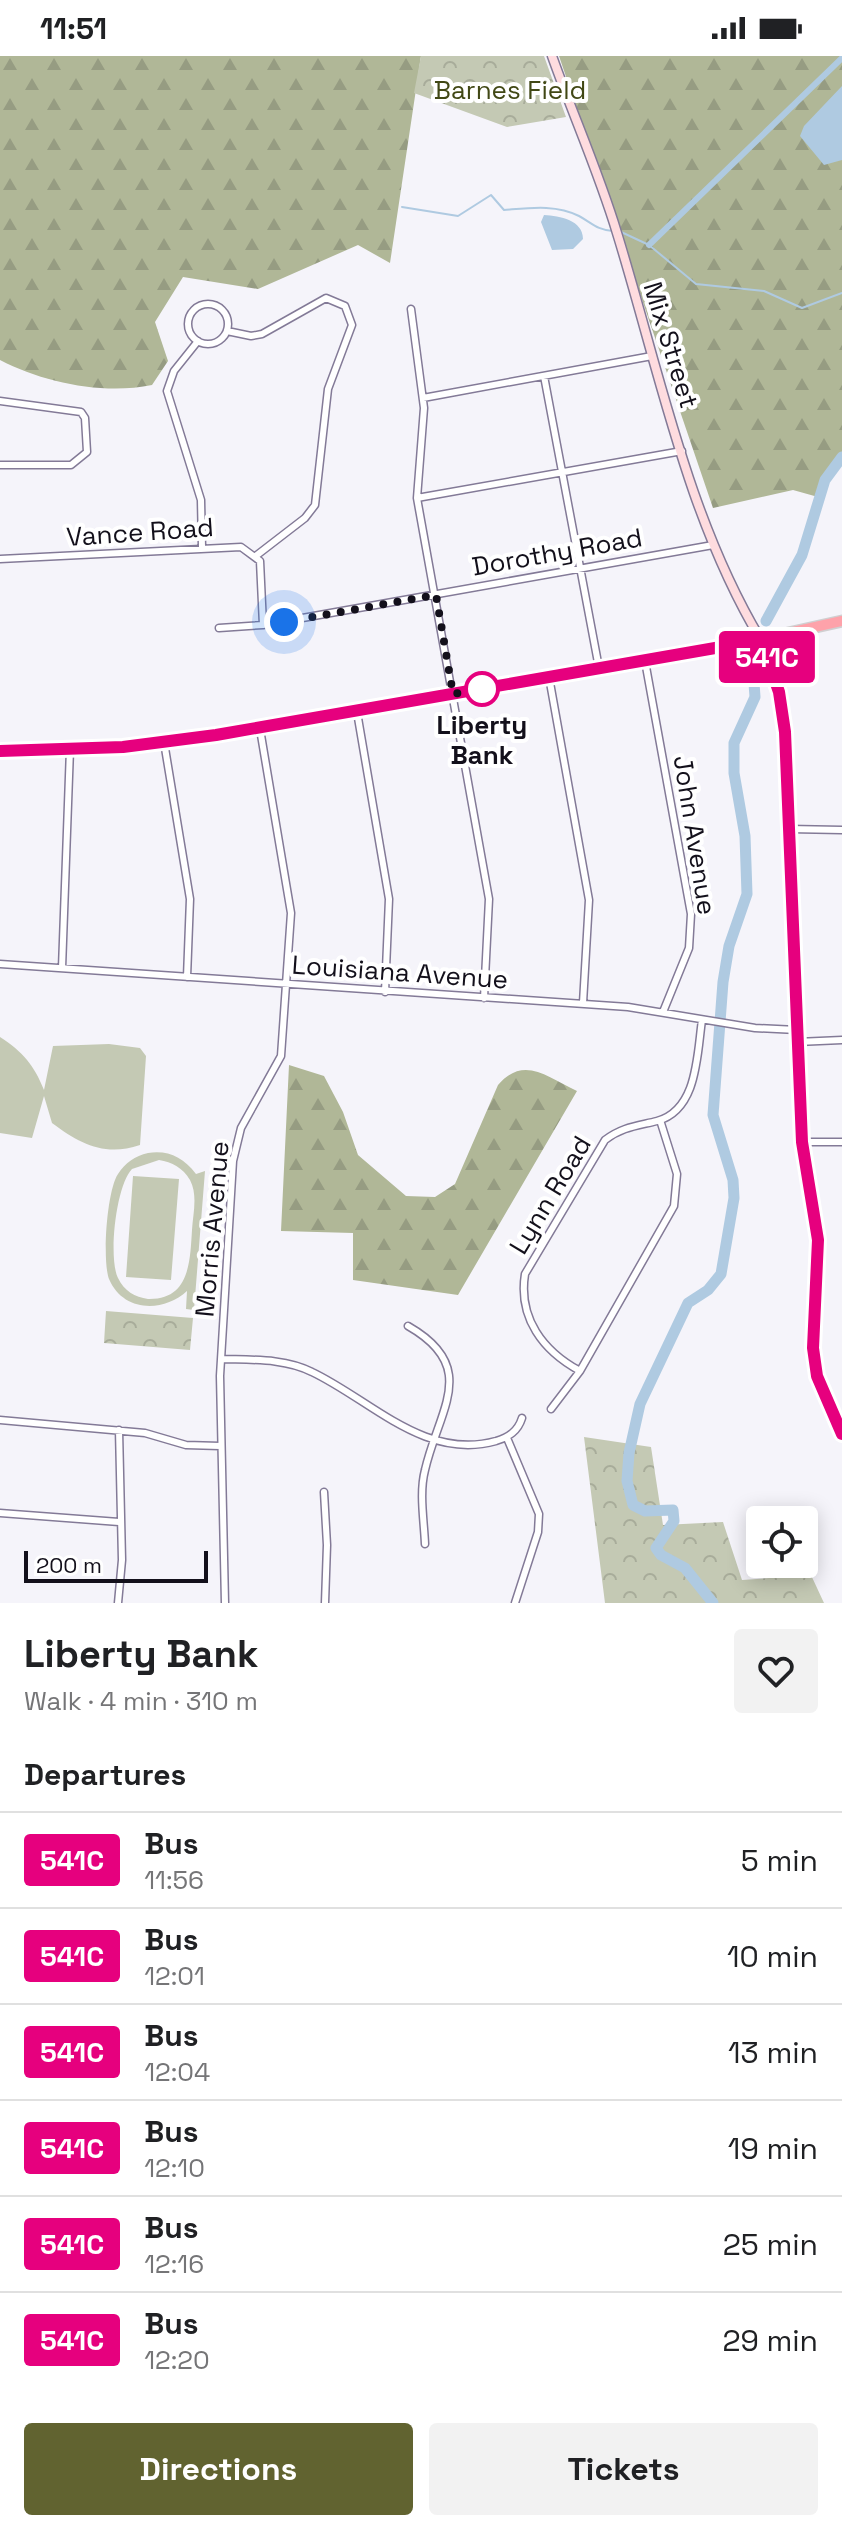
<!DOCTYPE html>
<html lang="en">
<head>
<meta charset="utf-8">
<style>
	body { margin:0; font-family:"Space Grotesk",sans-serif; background:#f2f2f2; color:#202124; height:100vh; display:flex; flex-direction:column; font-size:30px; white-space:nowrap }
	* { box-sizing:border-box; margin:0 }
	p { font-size:26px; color:#757577 }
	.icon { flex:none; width:44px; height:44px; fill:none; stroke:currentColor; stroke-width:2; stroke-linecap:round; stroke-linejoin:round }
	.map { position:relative; height:1547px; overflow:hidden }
	.panel { display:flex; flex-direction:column; background:#fff; flex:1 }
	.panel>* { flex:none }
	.badge { padding:0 16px; border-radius:6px; font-size:28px; line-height:52px }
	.buttons { position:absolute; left:746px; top:1450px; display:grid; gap:16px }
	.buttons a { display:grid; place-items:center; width:72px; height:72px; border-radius:8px; background:#fff; box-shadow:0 4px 20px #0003; font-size:40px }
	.scale { position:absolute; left:24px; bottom:20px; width:184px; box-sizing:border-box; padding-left:8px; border:4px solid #13101b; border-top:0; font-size:22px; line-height:28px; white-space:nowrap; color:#13101b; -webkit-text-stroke:6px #fff; paint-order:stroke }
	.you { position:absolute; width:40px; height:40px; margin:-20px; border:6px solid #fff; border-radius:50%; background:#1a73e8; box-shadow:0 0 0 12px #1a73e833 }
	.map>.badge { position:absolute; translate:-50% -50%; box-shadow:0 0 0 4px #fff }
	h2 { padding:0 24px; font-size:30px; line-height:72px }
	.round { display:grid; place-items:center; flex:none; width:84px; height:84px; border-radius:8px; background:#f2f2f2 }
	.overview { display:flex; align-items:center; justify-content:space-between; height:136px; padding:0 24px }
	h1 { font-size:38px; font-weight:800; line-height:60px }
	.button { display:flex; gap:16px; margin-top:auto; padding:16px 24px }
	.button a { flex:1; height:92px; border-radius:8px; background:#616330; color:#fff; font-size:32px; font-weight:800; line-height:92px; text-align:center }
	.button a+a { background:#f2f2f2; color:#202124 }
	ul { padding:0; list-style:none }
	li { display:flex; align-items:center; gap:24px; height:96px; padding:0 24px; border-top:2px solid #e0e0e0 }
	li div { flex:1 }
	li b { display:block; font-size:30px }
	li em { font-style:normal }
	li .badge { min-width:88px; font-weight:700; text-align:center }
	.status { display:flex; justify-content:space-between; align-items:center; height:56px; padding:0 40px; background:#fff; direction:ltr }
	.status svg { height:22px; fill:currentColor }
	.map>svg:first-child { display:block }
	.forest { fill:url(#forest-firs) }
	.park { fill:url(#park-crowns) }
	.pitch { fill:#c4c9b4; fill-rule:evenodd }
	.water { fill:#afcae1 }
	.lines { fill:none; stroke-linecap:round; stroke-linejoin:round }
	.stream { stroke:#afcae1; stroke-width:2 }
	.canal { stroke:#afcae1; stroke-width:6 }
	.river { stroke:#afcae1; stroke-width:11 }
	.minor-casing { stroke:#837a97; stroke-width:9 }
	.tertiary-casing { stroke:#837a97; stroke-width:10 }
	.secondary-casing { stroke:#837a97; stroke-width:11 }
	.trunk-casing { stroke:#d0cfd1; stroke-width:13 }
	.minor { stroke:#fff; stroke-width:6 }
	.tertiary { stroke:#fff; stroke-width:7 }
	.secondary { stroke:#fedcdf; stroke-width:8 }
	.trunk { stroke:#fea2aa; stroke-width:10 }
	.line-casing { stroke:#fff; stroke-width:18 }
	.line { stroke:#e6007e; stroke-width:12 }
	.walk { stroke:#13101b; stroke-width:8; stroke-dasharray:0 14.4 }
	.stop-dot { fill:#fff; stroke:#e6007e; stroke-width:4 }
	.labels { text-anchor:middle; stroke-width:8; stroke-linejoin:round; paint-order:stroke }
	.park-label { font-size:26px; fill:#414815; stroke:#fff }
	.street-label { font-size:26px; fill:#13101b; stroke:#fff }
	.stop-label { font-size:26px; font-weight:bold; fill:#13101b; stroke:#fff }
</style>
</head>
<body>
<div class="status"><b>11:51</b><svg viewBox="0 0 49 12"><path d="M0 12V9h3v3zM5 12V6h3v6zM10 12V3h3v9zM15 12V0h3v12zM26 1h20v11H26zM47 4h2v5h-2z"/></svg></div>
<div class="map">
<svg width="842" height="1547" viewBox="0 0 842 1547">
	<defs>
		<pattern id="forest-firs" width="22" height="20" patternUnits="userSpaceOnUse" patternTransform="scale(2)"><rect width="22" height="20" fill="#b0b797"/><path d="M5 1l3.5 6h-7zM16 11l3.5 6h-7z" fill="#969c82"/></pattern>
		<pattern id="park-crowns" width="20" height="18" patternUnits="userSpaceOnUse" patternTransform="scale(2)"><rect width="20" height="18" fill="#c4c9b4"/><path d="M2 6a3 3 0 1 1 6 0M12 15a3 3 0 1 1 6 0" fill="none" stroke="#a8ac9a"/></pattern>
	</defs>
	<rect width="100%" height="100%" fill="#f5f4fa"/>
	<!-- forest -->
	<path class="forest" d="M0,0H421L390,207L358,189L258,233L183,221L155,266L168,305L152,329C104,339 44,327 0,304Z
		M559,0H842V401L833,410L818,441L793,434L713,452Z
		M289,1009L324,1020L343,1056L358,1099L406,1140L435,1141L455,1128L498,1029C524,999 547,1021 577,1035L458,1239L353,1224V1177L281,1175Z"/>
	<!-- park -->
	<path class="park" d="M421,0H544L566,61L507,71L414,37Z
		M106,1255L193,1262L190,1294L104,1287Z
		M584,1381L651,1391L663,1469L723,1466L742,1524L811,1519L824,1547H605Z"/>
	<!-- pitch -->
	<path class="pitch" d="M0,981C23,996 34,1009 44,1034L53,990L109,988L140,992L146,1000L140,1089C105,1101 80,1088 52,1067L44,1040L32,1082L0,1077Z
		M148,1097C168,1094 183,1101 196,1118L205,1115L194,1254L186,1253L187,1235C163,1257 123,1256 109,1223C102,1204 107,1134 118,1118C125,1107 135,1100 148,1097ZM159,1104C172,1106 183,1112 190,1124C198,1139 193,1158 192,1174C190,1205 190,1244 148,1243C135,1241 124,1235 118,1222C108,1202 116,1129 132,1113Z
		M133,1120L179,1123L171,1224L126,1221Z"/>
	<!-- water -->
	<path class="water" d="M842,30V104L824,109L800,80L804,70Z
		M544,159C560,160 583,164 583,183L573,193L552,194L541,166Z"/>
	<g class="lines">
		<!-- stream -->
		<path class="stream" d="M402,151L458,160L491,139L504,154C529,152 556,148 579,160C592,167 597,174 613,175
			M619,175L649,189L696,228L764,235L802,252L842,237"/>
		<!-- canal -->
		<path class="canal" d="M649,189L842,2"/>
		<!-- river -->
		<path class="river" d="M766,565L802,499L825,424L842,401
			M713,1547L685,1512L661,1499L656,1492L674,1465L673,1454L645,1455L633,1449L627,1425L629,1397L640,1348L688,1247L708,1234L721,1218L734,1142L733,1124L713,1059L723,926L729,890L747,838L745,780L734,717V687L755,641L753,613"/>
		<defs>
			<path id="minor" d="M188 268a20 20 0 1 1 40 0a20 20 0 1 1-40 0Z
				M411,253L424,352L417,442L489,843L484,942
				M227,275L251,280L262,278L326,242L345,250L352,269L328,333L315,449L305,462L257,499
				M198,285L174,315L167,335L201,444L202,491
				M544,320L599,612
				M423,342L652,300
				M0,345L81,356L85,362L87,396L71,409H0
				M417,442L682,395
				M0,503L241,491L260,505L263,569
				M219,572L263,569L713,489
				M645,605L691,858L689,892L663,956
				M549,621L589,844L583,947
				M357,656L389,843L385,936
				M164,686L190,843L187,921
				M789,773L842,774
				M0,908L628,951L755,972L797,974
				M62,912L70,693
				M797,986L842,984
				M802,1086H842
				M408,1270C480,1311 439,1353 425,1414C419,1437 424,1464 425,1488
				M221,1303C251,1304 285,1302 312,1316C371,1344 425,1405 496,1385C509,1381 518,1375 522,1362
				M580,1315C543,1295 518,1262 525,1218L605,1084C622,1071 637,1070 657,1065C698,1054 697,998 702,964
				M551,1353L580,1315L674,1150L677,1118L660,1064
				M0,1364L145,1377L186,1389L220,1390
				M507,1382L539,1458L538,1476L515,1547
				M324,1436L327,1489L325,1547
				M0,1457L119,1466
				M118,1547L122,1504L119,1374
				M225,1547L220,1320L233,1105L241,1072L281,1000L291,857L260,673"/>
			<path id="tertiary" d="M761,584L779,636L785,676L802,1086L818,1184L813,1292L817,1320L842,1378"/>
			<path id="secondary" d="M552,0C573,59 599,117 617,177C659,313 687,461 761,584"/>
			<path id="trunk" d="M0,695L123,691L260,673L717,593L842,565"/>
		</defs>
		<!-- minor casing -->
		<use href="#minor" class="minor-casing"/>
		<!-- tertiary casing -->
		<use href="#tertiary" class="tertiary-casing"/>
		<!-- secondary casing -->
		<use href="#secondary" class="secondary-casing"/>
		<!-- trunk casing -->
		<use href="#trunk" class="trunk-casing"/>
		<!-- minor -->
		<use href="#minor" class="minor"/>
		<!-- tertiary -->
		<use href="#tertiary" class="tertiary"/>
		<!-- secondary -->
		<use href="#secondary" class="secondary"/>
		<!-- trunk -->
		<use href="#trunk" class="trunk"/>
	</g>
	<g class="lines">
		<defs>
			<path id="line" d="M0,695L123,691L216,679L761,584L779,636L785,676L802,1086L818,1184L813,1292L817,1320L842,1378"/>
		</defs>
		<!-- line casing -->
		<use href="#line" class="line-casing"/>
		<!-- line -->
		<use href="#line" class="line"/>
		<!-- walk -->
		<path class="walk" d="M284,566L436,539L453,638L482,633"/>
	</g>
	<!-- markers -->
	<circle class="stop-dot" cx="482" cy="633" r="16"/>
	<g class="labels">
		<!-- park labels -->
		<g class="park-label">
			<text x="510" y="43">Barnes Field</text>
		</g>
		<!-- street labels -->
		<g class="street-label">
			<text transform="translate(671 289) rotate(73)" y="9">Mix Street</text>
			<text transform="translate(140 476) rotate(-4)" y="9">Vance Road</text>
			<text transform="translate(557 496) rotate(-10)" y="9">Dorothy Road</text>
			<text transform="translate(695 779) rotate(81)" y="9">John Avenue</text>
			<text transform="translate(400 916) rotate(4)" y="9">Louisiana Avenue</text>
			<text transform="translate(550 1139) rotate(-59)" y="9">Lynn Road</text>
			<text transform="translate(212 1173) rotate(-85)" y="9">Morris Avenue</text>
		</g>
		<!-- stop labels -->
		<g class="stop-label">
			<text x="482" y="678">Liberty<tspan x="482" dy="30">Bank</tspan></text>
		</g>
	</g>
</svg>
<div class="buttons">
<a><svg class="icon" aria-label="locate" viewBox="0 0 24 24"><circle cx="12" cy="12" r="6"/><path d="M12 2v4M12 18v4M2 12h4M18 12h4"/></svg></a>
</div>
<div class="scale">200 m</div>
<div class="you" style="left:284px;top:566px"></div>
<b class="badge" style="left:767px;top:601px;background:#e6007e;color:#fff">541C</b>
</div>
<section class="panel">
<div class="overview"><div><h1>Liberty Bank</h1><p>Walk · 4 min · 310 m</p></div><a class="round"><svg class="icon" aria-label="heart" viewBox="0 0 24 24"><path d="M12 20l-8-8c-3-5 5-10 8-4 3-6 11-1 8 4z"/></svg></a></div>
<h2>Departures</h2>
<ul>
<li><span class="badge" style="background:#e6007e;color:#fff">541C</span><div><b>Bus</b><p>11:56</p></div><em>5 min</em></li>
<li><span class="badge" style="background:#e6007e;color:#fff">541C</span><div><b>Bus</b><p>12:01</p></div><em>10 min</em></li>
<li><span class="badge" style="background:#e6007e;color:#fff">541C</span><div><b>Bus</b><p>12:04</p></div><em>13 min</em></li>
<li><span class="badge" style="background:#e6007e;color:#fff">541C</span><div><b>Bus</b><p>12:10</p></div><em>19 min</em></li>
<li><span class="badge" style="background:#e6007e;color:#fff">541C</span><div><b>Bus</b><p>12:16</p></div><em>25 min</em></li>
<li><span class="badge" style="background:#e6007e;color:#fff">541C</span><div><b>Bus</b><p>12:20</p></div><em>29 min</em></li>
</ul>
<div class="button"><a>Directions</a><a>Tickets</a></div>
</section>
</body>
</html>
